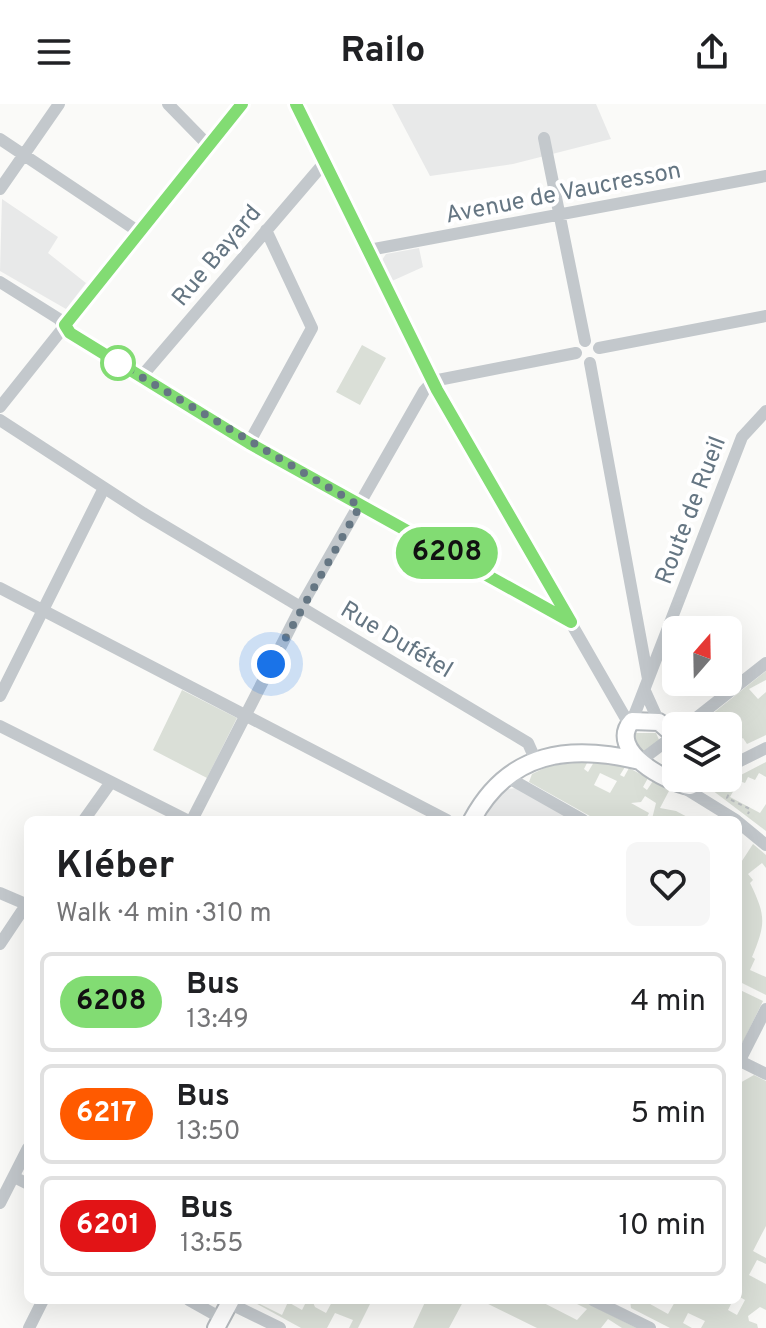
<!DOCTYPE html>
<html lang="en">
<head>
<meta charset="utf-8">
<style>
	body { margin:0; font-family:Overpass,sans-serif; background:#f6f6f6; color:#202124; height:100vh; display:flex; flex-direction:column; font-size:30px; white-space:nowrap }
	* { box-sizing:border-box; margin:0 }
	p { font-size:26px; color:#757577 }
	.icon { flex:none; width:44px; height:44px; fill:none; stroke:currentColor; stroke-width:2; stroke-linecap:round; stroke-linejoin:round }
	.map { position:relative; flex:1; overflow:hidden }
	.sheet { position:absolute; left:24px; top:712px; width:718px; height:488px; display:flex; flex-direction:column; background:#fff; border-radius:12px; box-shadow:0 8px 32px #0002 }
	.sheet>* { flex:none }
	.badge { padding:0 16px; border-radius:26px; font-size:28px; line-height:52px }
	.needle { width:52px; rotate:20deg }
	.controls { position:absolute; left:662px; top:512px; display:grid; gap:16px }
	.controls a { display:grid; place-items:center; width:80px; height:80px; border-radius:12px; background:#fff; box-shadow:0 8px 32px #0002; font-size:40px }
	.you { position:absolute; width:40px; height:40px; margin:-20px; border:6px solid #fff; border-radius:50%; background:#1a73e8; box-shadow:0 0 0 12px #1a73e833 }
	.map>.badge { position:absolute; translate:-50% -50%; box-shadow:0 0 0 4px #fff }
	.round { display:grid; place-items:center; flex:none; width:84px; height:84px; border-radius:12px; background:#f6f6f6 }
	.headline { display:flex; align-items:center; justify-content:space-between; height:136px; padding:0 32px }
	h1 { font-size:38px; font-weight:700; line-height:60px }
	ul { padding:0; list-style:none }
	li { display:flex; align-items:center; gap:24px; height:100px; margin:0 16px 12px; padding:0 16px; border:4px solid #e0e0e0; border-radius:12px }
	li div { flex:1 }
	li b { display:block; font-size:30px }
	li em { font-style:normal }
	li .badge { min-width:88px; font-weight:700; text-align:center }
	header { display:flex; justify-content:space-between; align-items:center; height:104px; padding:0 32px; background:#fff; font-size:36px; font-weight:700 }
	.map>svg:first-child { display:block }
	.built { fill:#e8e9e9 }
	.green { fill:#dadfd7; fill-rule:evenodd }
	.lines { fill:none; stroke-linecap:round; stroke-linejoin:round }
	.major-casing { stroke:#b5babe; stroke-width:20 }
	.path { stroke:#bbbfc2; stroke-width:2; stroke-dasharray:4 4; stroke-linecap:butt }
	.minor { stroke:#c3c8cc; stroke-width:12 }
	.major { stroke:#fff; stroke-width:16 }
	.line-casing { stroke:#fff; stroke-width:18 }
	.line { stroke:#82dc73; stroke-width:12 }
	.walk { stroke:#657683; stroke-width:8; stroke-dasharray:0 14.4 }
	.stop-dot { fill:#fff; stroke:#82dc73; stroke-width:4 }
	.labels { text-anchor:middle; stroke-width:8; stroke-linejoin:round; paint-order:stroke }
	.street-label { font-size:24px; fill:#657683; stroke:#fff }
</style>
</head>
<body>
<header><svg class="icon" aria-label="menu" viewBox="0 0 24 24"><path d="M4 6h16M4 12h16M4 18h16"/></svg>Railo<svg class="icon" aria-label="share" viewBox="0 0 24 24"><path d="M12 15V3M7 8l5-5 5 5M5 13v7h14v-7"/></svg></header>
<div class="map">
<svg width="766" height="1224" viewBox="0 0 766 1224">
	<rect width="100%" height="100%" fill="#fafaf8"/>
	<!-- built -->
	<path class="built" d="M392,0H596L611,35L513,60L430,72Z
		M2,95L58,133L48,149L86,179L66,205L0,167Z
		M419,144L423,163L392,177L382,156L386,150Z
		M516,684L573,716H483L498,693L508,685Z"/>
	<!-- green -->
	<path class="green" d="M362,241L386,254L360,301L336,288Z
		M766,567V576L749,585L758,595L766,588V631L747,640L743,634L728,642V622H697Z
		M182,586L237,614L207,674L153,646Z
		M634,629H656L660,638L640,650L634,640Z
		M588,657L584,665L588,668L594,658L625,663L620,671L624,673L629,664L648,674L643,683L647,686L653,677L670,685L660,704L676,707L693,716H597L529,678L532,670L549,662ZM600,669L617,677L610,689L594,681ZM645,692L656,699L652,715L647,713L649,709L631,699L641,698Z
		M766,658V673L759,669L755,676L748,673L745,679L739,677L730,693L760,709L766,700V727L712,686Z
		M753,740L766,751V764L762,759L748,770L753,776L750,779C766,812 766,819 752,853L755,855L750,866L766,873V891L738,877V763Z
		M738,885L763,897L743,938L738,939Z
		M754,971L766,977V1122L753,1147L766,1154V1160L757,1156L749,1171L766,1180V1206L760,1203L748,1212L749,1217L757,1220L758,1224H701L705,1217L688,1209L683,1219L692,1224H670L631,1204L630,1196H643L668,1210L676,1196H733L728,1206L737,1211L745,1196L738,1192V980Z
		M250,1196H260V1200L282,1211L288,1198L302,1206L307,1196H312L315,1203L326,1209L333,1196H372L358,1224H349L353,1216L335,1209L327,1224H301Z
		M426,1196H464L449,1224H413Z
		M480,1196H538L577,1216L587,1205L569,1196H581L637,1224H622L608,1215L601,1224H537Z"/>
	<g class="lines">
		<defs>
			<path id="major" d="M676,633L659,618L632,617C606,646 667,679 690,682L707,674
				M472,716C509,647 570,640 640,657
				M216,1224L231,1196"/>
		</defs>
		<!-- major casing -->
		<use href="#major" class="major-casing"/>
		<!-- path -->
		<path class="path" d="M664,659L676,646
			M721,679L730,687L727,694L750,705L748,710"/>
		<!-- minor -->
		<path class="minor" d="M168,0L208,41
			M296,0L437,286L629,620
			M544,34L585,237
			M0,35L139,128
			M0,85L59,0
			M369,146L766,72
			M0,178L59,215L70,229L249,339L568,517
			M599,244L766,212
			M590,259L648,575
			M141,273L325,58
			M0,303L242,0
			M0,316L143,409L528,639L536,657
			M249,339L312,224L266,126
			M0,484L447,716
			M645,587L659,618
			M0,592L104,384
			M632,617L742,333L766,307
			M0,622L187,716
			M686,622L766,559
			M640,657L676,630
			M728,663L766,644
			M507,673L583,716
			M681,682L736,716
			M84,716L111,678
			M192,716L303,499L424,287L433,277L576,249
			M738,718L766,741
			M0,789L28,801
			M0,840L28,798
			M740,957L766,970
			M738,960L766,905
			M14,1073L28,1080
			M0,1099L28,1044
			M189,1196L221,1214
			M593,1196L650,1224
			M229,1199L280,1224
			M29,1224L43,1196"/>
		<!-- major -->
		<use href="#major" class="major"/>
	</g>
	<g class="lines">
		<defs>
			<path id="line" d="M242,0L65,221L70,229L249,339L571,518L437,286L296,0"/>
		</defs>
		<!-- line casing -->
		<use href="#line" class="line-casing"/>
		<!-- line -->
		<use href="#line" class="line"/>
		<!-- walk -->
		<path class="walk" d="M118,259L360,402L271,560"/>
	</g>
	<!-- markers -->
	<circle class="stop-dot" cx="118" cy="259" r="16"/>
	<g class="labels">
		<!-- street labels -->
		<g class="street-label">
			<text transform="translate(563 88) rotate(-11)" y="8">Avenue de Vaucresson</text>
			<text transform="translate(216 151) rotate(-50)" y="8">Rue Bayard</text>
			<text transform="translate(690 406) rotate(-69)" y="8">Route de Rueil</text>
			<text transform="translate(397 535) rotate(31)" y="8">Rue Dufétel</text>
		</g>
	</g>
</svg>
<div class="controls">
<a><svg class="needle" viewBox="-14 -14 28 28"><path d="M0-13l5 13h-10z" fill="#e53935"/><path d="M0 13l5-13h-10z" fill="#757577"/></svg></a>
<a><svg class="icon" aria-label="layers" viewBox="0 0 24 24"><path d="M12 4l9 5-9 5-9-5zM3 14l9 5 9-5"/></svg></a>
</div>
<div class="you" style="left:271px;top:560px"></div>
<b class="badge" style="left:447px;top:449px;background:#82dc73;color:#111">6208</b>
<section class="sheet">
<div class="headline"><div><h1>Kléber</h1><p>Walk · 4 min · 310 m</p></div><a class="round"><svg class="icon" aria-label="heart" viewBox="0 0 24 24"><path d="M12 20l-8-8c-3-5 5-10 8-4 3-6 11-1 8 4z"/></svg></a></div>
<ul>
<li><span class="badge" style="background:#82dc73;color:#111">6208</span><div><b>Bus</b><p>13:49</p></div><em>4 min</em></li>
<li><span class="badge" style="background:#ff5a00;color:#fff">6217</span><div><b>Bus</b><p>13:50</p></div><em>5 min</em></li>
<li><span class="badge" style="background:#e21416;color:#fff">6201</span><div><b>Bus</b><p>13:55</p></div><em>10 min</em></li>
</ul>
</section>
</div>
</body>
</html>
